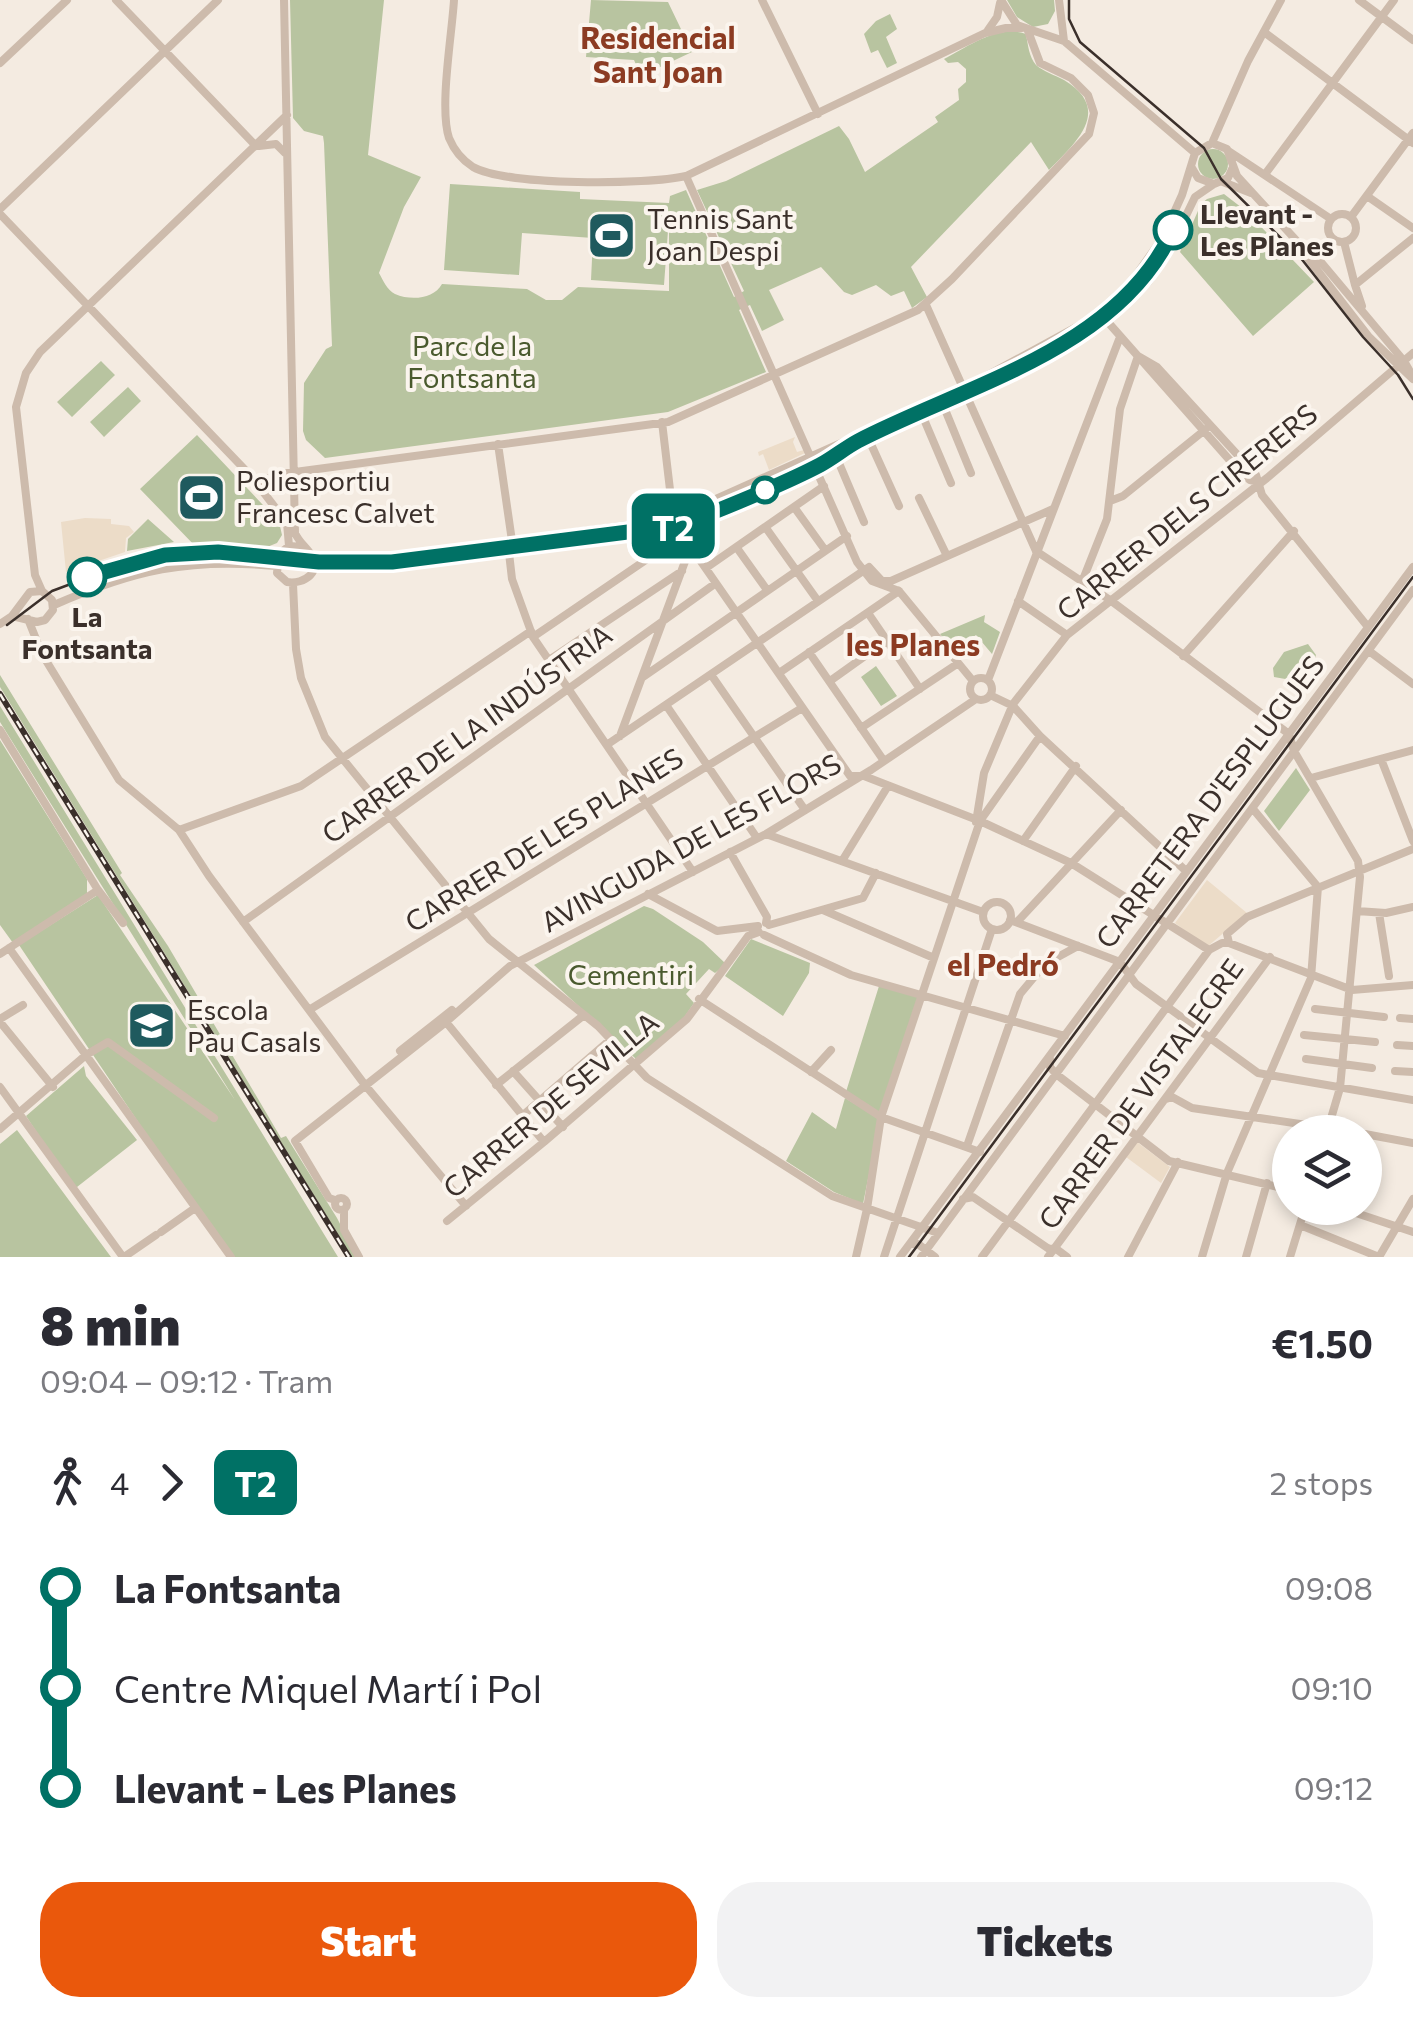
<!DOCTYPE html>
<html lang="en">
<head>
<meta charset="utf-8">
<style>
	body { margin:0; font-family:Commissioner,sans-serif; background:#f2f2f3; color:#2b2b33; height:100vh; display:flex; flex-direction:column; font-size:38px; white-space:nowrap }
	* { box-sizing:border-box; margin:0 }
	p { font-size:32px; color:#7c7c81 }
	.icon { flex:none; width:55px; height:55px; fill:none; stroke:currentColor; stroke-width:2; stroke-linecap:round; stroke-linejoin:round }
	.map { position:relative; height:1257px; overflow:hidden }
	.drawer { display:flex; flex-direction:column; background:#fff; flex:1 }
	.drawer>* { flex:none }
	.badge { padding:0 20px; border-radius:15px; font-size:35px; line-height:65px }
	.fabs { position:absolute; left:1272px; top:1115px; display:grid; gap:20px }
	.fabs a { display:grid; place-items:center; width:110px; height:110px; border-radius:50%; background:#fff; box-shadow:0 5px 15px #0003; font-size:50px }
	.map>.badge { position:absolute; translate:-50% -50%; box-shadow:0 0 0 5px #fff }
	.legs { display:flex; align-items:center; gap:15px; height:110px; padding:0 40px; font-size:32px }
	.legs p { margin-inline-start:auto }
	.head { display:flex; align-items:center; justify-content:space-between; height:170px; padding:0 40px }
	h1 { font-size:55px; font-weight:800; line-height:75px }
	.cta { display:flex; gap:20px; margin-top:auto; padding:20px 40px }
	.cta a { flex:1; height:115px; border-radius:40px; background:#ea580c; color:#fff; font-size:40px; font-weight:800; line-height:115px; text-align:center }
	.cta a+a { background:#f2f2f3; color:#2b2b33 }
	ul { padding:0 40px; list-style:none }
	li { display:flex; align-items:center; gap:35px; height:100px; font-size:38px }
	li i { display:grid; place-items:center; width:15px; height:100%; margin:0 12px; background:currentColor }
	li i::after { content:''; width:25px; height:25px; margin:-12px; border:8px solid; border-radius:50%; background:#fff }
	li p { margin-inline-start:auto }
	li:first-child i { background:linear-gradient(#0000 50%,currentColor 0) }
	li:last-child i { background:linear-gradient(currentColor 50%,#0000 0) }
	.map>svg:first-child { display:block }
	.green { fill:#b8c4a0 }
	.plaza { fill:#ecdcc8 }
	.lines { fill:none; stroke-linecap:round; stroke-linejoin:round }
	.minor { stroke:#cdbbac; stroke-width:8 }
	.tram { stroke:#3b302b; stroke-width:2.5 }
	.rail-casing { stroke:#3b302b; stroke-width:6 }
	.rail { stroke:#fbf5ee; stroke-width:2.5; stroke-dasharray:8; stroke-linecap:butt }
	.line-1-casing { stroke:#fff; stroke-width:22 }
	.line-1 { stroke:#007165; stroke-width:15 }
	.stop-1-dot { fill:#fff; stroke:#007165; stroke-width:5 }
	.labels { text-anchor:middle; stroke-width:8; stroke-linejoin:round; paint-order:stroke }
	.stop-label { font-size:28px; font-weight:bold; fill:#3b302b; stroke:#fbf5ee; text-anchor:start }
	.poi-label { font-size:28px; fill:#3b302b; stroke:#fbf5ee; text-anchor:start }
	.park-label { font-size:28px; fill:#4a5a2e; stroke:#fbf5ee }
	.street-label { font-size:28px; fill:#3b302b; stroke:#fbf5ee }
	.neighbourhood-label { font-size:30px; font-weight:bold; fill:#8c3b22; stroke:#fbf5ee }
</style>
</head>
<body>
<div class="map">
<svg width="1413" height="1257" viewBox="0 0 1413 1257">
	<rect width="100%" height="100%" fill="#f4ebe1"/>
	<!-- green -->
	<path class="green" d="M290,0H384L368,155L421,177L404,207L379,273C383,280 387,290 395,294C411,301 434,299 442,284L527,289L546,300H562L578,287L669,291V217L664,285L591,280L593,238L522,233L519,275L444,270L450,184L580,192V199L669,203L670,196L686,190L734,297L744,291L697,190L726,181L839,126L849,139L865,172L938,122L935,117L959,100L958,89L966,82V69L958,62L948,63L944,59C969,46 998,24 1026,34C1028,45 1029,57 1036,65C1044,72 1055,75 1064,80C1114,110 1075,143 1049,170L1031,142L911,267L927,297L912,308L904,291L891,296L876,285L852,295L844,292L821,267L769,290L784,320L762,331L750,305L739,310L766,372L668,412L325,458L306,440L303,431L304,383L326,349L332,346L324,143L323,136L304,131L293,118Z
		M591,0L668,2L692,52L641,76L634,60L586,57Z
		M1007,0H1054L1055,11L1048,24L1033,27L1017,17Z
		M890,14L897,29L886,37L897,63L887,68L878,50L871,53L864,34L876,21Z
		M1198 164a15 15 0 1 1 30 0a15 15 0 1 1-30 0Z
		M1224,194L1246,211L1314,282L1253,336L1180,252L1201,204L1207,199Z
		M101,361L115,375L72,417L57,402Z
		M128,387L141,401L104,437L90,422Z
		M197,435L279,522L282,535L277,543L267,547L197,548L140,489Z
		M148,519L174,542L127,551L128,539Z
		M985,615L984,622L1000,632L992,654L976,635L954,651L940,634Z
		M1308,644L1316,655L1310,671L1291,680L1274,677L1273,668L1284,652Z
		M876,666L897,696L881,706L861,677Z
		M0,675L122,873L120,875L168,946L281,1138L286,1136L337,1218L357,1257H352L0,687Z
		M0,706L338,1257H229L19,945L98,895L235,1100L0,722Z
		M0,740L87,879V895L13,943L0,925Z
		M1296,768L1310,790L1279,831L1264,811Z
		M644,906L653,909L703,942L726,964L715,973L709,969L686,994L694,1003L681,1022L636,1059L534,965Z
		M751,939L810,963L809,973L783,1016L725,976Z
		M879,986L918,997L879,1113L845,1095Z
		M84,1066L86,1076L137,1140L77,1187L72,1186L26,1116Z
		M845,1098L880,1119L863,1204L834,1192L786,1161L812,1112L836,1129Z
		M17,1130L111,1257H0V1144Z"/>
	<!-- plaza -->
	<path class="plaza" d="M795,437L793,442L797,452L804,450L805,453L769,470L763,454L759,456L758,452Z
		M85,518L111,519V524L129,526L134,532L126,538L125,552L66,572L61,522Z
		M1207,880L1247,913L1207,947L1175,923Z
		M1137,1142L1170,1167L1161,1183L1126,1157Z"/>
	<g class="lines">
		<!-- minor -->
		<path class="minor" d="M116,0L256,146
			M284,0L295,533C299,542 305,546 310,553C324,571 304,585 287,582L277,573L279,554L289,546L304,547
			M454,0C452,34 439,108 449,138C454,150 462,160 473,167C507,186 647,185 686,176L985,33L1006,28H1022
			M762,0L818,114
			M1001,0L1017,25L1064,41L1195,153
			M1059,0L1064,41
			M1359,0L1413,40
			M988,30L997,17L1000,3
			M1264,32L1413,143
			M0,63L67,0
			M1212,143L1248,61L1281,0
			M259,146L276,144L285,153
			M1227,150L1331,219
			M1192,168L1198,178L1214,184L1228,178L1232,169
			M1266,173L1394,0
			M686,176L857,562L872,581L899,591
			M1223,182L1251,193
			M1367,196L1413,228
			M0,209L218,0
			M0,214L251,476L287,523L289,546
			M1328 228a14 14 0 1 1 28 0a14 14 0 1 1-28 0Z
			M1351,217L1413,133
			M1344,242L1355,285
			M1306,251L1315,255L1404,361L1413,377
			M926,305L1036,551
			M1362,306L1355,285L1413,238
			M1099,312L1241,473L1250,480L1259,482
			M1138,356L1157,367L1256,475L1262,495L1368,627
			M944,407L971,473
			M923,417L951,483
			M662,422L675,532L686,540L850,776H864L980,821L1071,863L1209,950
			M870,442L899,506
			M498,444L512,541L509,553L512,579L533,637L693,872
			M836,456L864,522
			M818,470L836,456L1033,365L1106,322L1149,281L1168,253L1195,197L1214,184
			M280,474L668,422L918,310L952,279L1089,134L1094,113L1088,95L1071,78L1040,63L1028,31
			M265,494L268,478L281,474
			M919,498L947,556
			M1110,501L1123,496L1206,429
			M794,507L825,550
			M766,528L818,601
			M737,548L767,590
			M1036,551L1110,600L1289,734L1294,751L1358,861L1360,877L1340,1088L1327,1132
			M313,557L404,556L671,519L964,388L1089,320L1127,288L1163,237L1182,195L1195,153L1212,143L1227,149L1237,176L1306,251L1307,257L1369,337L1413,379
			M706,568L824,486
			M1082,582L1107,519L1120,409L1138,356
			M293,584L296,649L301,678L325,737L489,939L598,1026L647,1078L832,1196L938,1233
			M42,591L35,575L16,407L26,373L40,352L287,115
			M899,591L973,681
			M1018,601L1067,635
			M54,605C134,570 188,558 276,566
			M868,613L920,689
			M28,619L42,654L119,780L179,830L209,876L365,1085L466,1206
			M0,624L12,616L30,592L42,591L52,600L53,610L45,620L37,622L12,616
			M533,637L681,536L692,533L697,525L693,514
			M1369,651L1413,684
			M809,652L884,761
			M1183,656L1294,531
			M549,660L682,571
			M779,673L899,591
			M712,676L805,810
			M643,677L847,536
			M970 689a11 11 0 1 1 22 0a11 11 0 1 1-22 0Z
			M988,680L1120,337
			M830,681L886,641
			M990,695L1013,706L1040,736L1186,871
			M666,705L757,838
			M861,728L957,664
			M0,730L98,890L123,923
			M620,736L690,548
			M608,744L869,567L882,581H891L1053,509
			M1381,759L1413,841
			M1311,778L1413,750
			M976,822L984,773L1013,704L1067,635L1267,478L1413,353
			M179,830L301,786L531,631
			M766,834L983,912
			M1023,841L1076,766
			M730,852L767,917L766,923
			M842,861L888,786
			M648,894L717,931L758,926
			M983 916a14 14 0 1 1 28 0a14 14 0 1 1-28 0Z
			M823,910L934,958
			M1357,911L1386,913L1413,907
			M1379,913L1389,976
			M1010,920L1120,962L1136,984L1258,1073L1413,1100
			M243,922L716,583
			M1017,922L1121,810
			M769,925L863,898L876,873
			M764,935L851,975L1065,1036
			M1229,943L1227,934L1247,917L1413,849
			M1229,943L1352,990L1413,985
			M9,948L231,1257
			M0,954L98,890
			M699,999L881,1117L980,1152
			M1315,1009L1384,1017
			M309,1010L802,708
			M1400,1018L1413,1019
			M0,1019L23,1005
			M0,1022L53,1087
			M446,1022L544,1142
			M1304,1035L1375,1042
			M1397,1045L1413,1046
			M400,1051L452,1010
			M1050,1059V1067L1056,1074L1169,1161L1290,1190
			M1306,1059L1372,1068
			M513,1071L563,1127
			M1395,1071L1413,1072
			M811,1072L831,1050
			M496,1085L584,1015
			M0,1087L123,1257
			M1166,1099L1172,1097L1192,1108L1354,1132
			M522,1116L611,1039
			M0,1129L86,1055L108,1042L214,1118
			M1365,1134L1413,1143
			M967,1146L1020,994L1045,964L1078,946
			M335 1204a6 6 0 1 1 12 0a6 6 0 1 1-12 0Z
			M963,1199L973,1197L1049,1249L1055,1248L1067,1257
			M335,1200L329,1198L295,1141L446,1022L510,966L766,834L871,770L976,699
			M1341,1208L1413,1232
			M344,1210V1230L359,1257
			M447,1221L544,1142L687,1019L748,936L759,932
			M1300,1225L1379,1257
			M161,1232L195,1208
			M910,1244H918L935,1257
			M124,1257L156,1235
			M856,1257L867,1209L881,1117L980,821L1040,736
			M884,1257L992,929
			M900,1257L1413,567
			M921,1257L1413,590
			M982,1257L1209,950L1222,943H1229
			M1048,1257L1270,957
			M1128,1257L1178,1162
			M1202,1257L1227,1173L1311,978L1318,887L1253,809
			M1246,1257L1267,1183
			M1290,1257L1305,1208
			M1379,1257L1413,1199"/>
		<!-- tram -->
		<path class="tram" d="M1069,0V19L1080,42L1204,148L1221,179L1300,257L1363,337L1398,375L1413,399
			M846,446L1004,374L1092,325L1139,285L1159,259L1178,218
			M7,625L52,591L119,566L165,555L218,552L319,562H392L678,526L817,466L856,442
			M909,1257L1413,577"/>
		<defs>
			<path id="rail" d="M0,694L349,1257"/>
		</defs>
		<!-- rail casing -->
		<use href="#rail" class="rail-casing"/>
		<!-- rail -->
		<use href="#rail" class="rail"/>
	</g>
	<g class="lines">
		<defs>
			<path id="line-1" d="M87,577L165,555L218,552L319,562H392L675,526L694,520C736,503 780,486 820,465C833,458 845,448 858,441C966,385 1119,349 1173,230"/>
		</defs>
		<!-- line-1 casing -->
		<use href="#line-1" class="line-1-casing"/>
		<!-- line-1 -->
		<use href="#line-1" class="line-1"/>
	</g>
	<!-- icons -->
	<defs>
		<symbol id="stadium-square" viewBox="-11 -11 22 22"><rect x="-9" y="-9" width="18" height="18" rx="4" fill="#1f5a5e" stroke="#fbf5ee"/><path d="M0-5a6.5 5 0 1 0 0 10a6.5 5 0 1 0 0-10ZM-3.5-1.8h7v3.6h-7Z" fill="#fff"/></symbol>
		<symbol id="school-square" viewBox="-11 -11 22 22"><rect x="-9" y="-9" width="18" height="18" rx="4" fill="#1f5a5e" stroke="#fbf5ee"/><path d="M0-5L7-2L0 1L-7-2ZM-4 1L0 2.5L4 1V4Q0 6-4 4Z" fill="#fff"/></symbol>
	</defs>
	<g fill-rule="evenodd">
		<use href="#stadium-square" x="584" y="208" width="55" height="55"/>
		<use href="#stadium-square" x="174" y="470" width="55" height="55"/>
		<use href="#school-square" x="124" y="998" width="55" height="55"/>
	</g>
	<!-- markers -->
	<g class="stop-1-dot">
		<circle cx="1173" cy="230" r="18"/>
		<circle cx="765" cy="490" r="12"/>
		<circle cx="87" cy="577" r="18"/>
	</g>
	<g class="labels">
		<!-- stop labels -->
		<g class="stop-label">
			<text x="1200" y="224">Llevant -<tspan x="1200" dy="32">Les Planes</tspan></text>
			<text x="87" y="627" text-anchor="middle">La<tspan x="87" dy="32">Fontsanta</tspan></text>
		</g>
		<!-- poi labels -->
		<g class="poi-label">
			<text x="647" y="229">Tennis Sant<tspan x="647" dy="32">Joan Despi</tspan></text>
			<text x="236" y="491">Poliesportiu<tspan x="236" dy="32">Francesc Calvet</tspan></text>
			<text x="187" y="1020">Escola<tspan x="187" dy="32">Pau Casals</tspan></text>
		</g>
		<!-- park labels -->
		<g class="park-label">
			<text x="472" y="356">Parc de la<tspan x="472" dy="32">Fontsanta</tspan></text>
			<text x="631" y="985">Cementiri</text>
		</g>
		<!-- street labels -->
		<g class="street-label">
			<text transform="translate(1187 512) rotate(-39)" y="10">CARRER DELS CIRERERS</text>
			<text transform="translate(467 734) rotate(-36)" y="10">CARRER DE LA INDÚSTRIA</text>
			<text transform="translate(1210 802) rotate(-53)" y="10">CARRETERA D'ESPLUGUES</text>
			<text transform="translate(544 840) rotate(-32)" y="10">CARRER DE LES PLANES</text>
			<text transform="translate(691 843) rotate(-29)" y="10">AVINGUDA DE LES FLORS</text>
			<text transform="translate(1141 1094) rotate(-54)" y="10">CARRER DE VISTALEGRE</text>
			<text transform="translate(551 1105) rotate(-40)" y="10">CARRER DE SEVILLA</text>
		</g>
		<!-- neighbourhood labels -->
		<g class="neighbourhood-label">
			<text x="658" y="49">Residencial<tspan x="658" dy="34">Sant Joan</tspan></text>
			<text x="913" y="656">les Planes</text>
			<text x="1003" y="976">el Pedró</text>
		</g>
	</g>
</svg>
<div class="fabs">
<a><svg class="icon" aria-label="layers" viewBox="0 0 24 24"><path d="M12 4l9 5-9 5-9-5zM3 14l9 5 9-5"/></svg></a>
</div>
<b class="badge" style="left:673px;top:526px;background:#007165;color:#fff">T2</b>
</div>
<section class="drawer">
<div class="head"><div><h1>8 min</h1><p>09:04 – 09:12 · Tram</p></div><b>€1.50</b></div>
<div class="legs"><svg class="icon" aria-label="walk" viewBox="0 0 24 24"><circle cx="13" cy="4" r="2"/><path d="M13 8l-2 6 4 7M11 14l-3 7M7 12l3-4h3l4 4"/></svg>4<svg class="icon" aria-label="forward" viewBox="0 0 24 24"><path d="M9 5l7 7-7 7"/></svg><b class="badge" style="background:#007165;color:#fff">T2</b><p>2 stops</p></div>
<ul>
<li><i style="color:#007165"></i><b>La Fontsanta</b><p>09:08</p></li>
<li><i style="color:#007165"></i><span>Centre Miquel Martí i Pol</span><p>09:10</p></li>
<li><i style="color:#007165"></i><b>Llevant - Les Planes</b><p>09:12</p></li>
</ul>
<div class="cta"><a>Start</a><a>Tickets</a></div>
</section>
</body>
</html>
